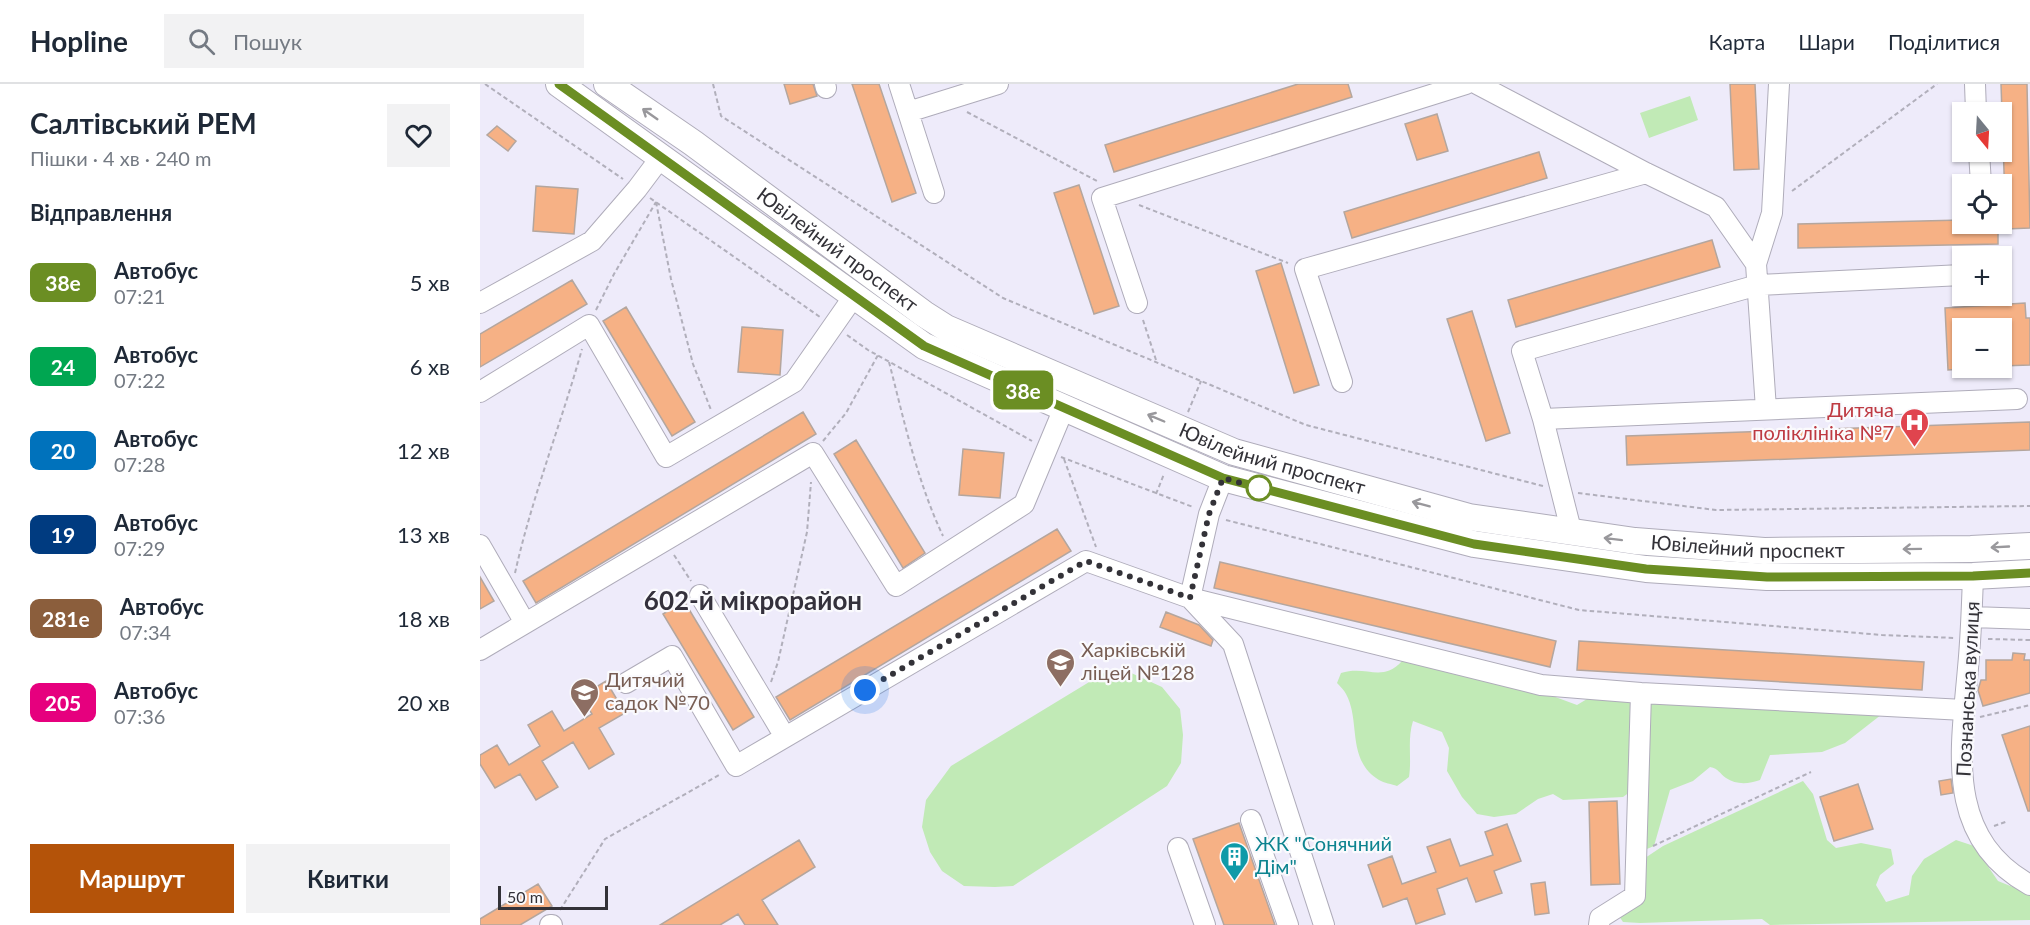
<!DOCTYPE html>
<html lang="uk">
<head>
<meta charset="utf-8">
<style>
	body { margin:0; font-family:Lato,sans-serif; background:#f2f2f3; color:#1f2937; height:100vh; display:flex; flex-direction:column; font-size:22px; white-space:nowrap }
	* { box-sizing:border-box; margin:0 }
	p { font-size:20px; color:#747a83 }
	.icon { flex:none; width:33px; height:33px; fill:none; stroke:currentColor; stroke-width:2; stroke-linecap:round; stroke-linejoin:round }
	.map { position:relative; flex:1; overflow:hidden }
	.side { display:flex; flex-direction:column; background:#fff; width:480px }
	.side>* { flex:none }
	.badge { padding:0 12px; border-radius:9px; font-size:21px; line-height:39px }
	.needle { width:39px; rotate:162deg }
	.buttons { position:absolute; left:1472px; top:18px; display:grid; gap:12px }
	.buttons a { display:grid; place-items:center; width:60px; height:60px; border-radius:0px; background:#fff; box-shadow:0 2px 4px #0004; font-size:30px }
	.scale { position:absolute; left:18px; bottom:15px; width:110px; box-sizing:border-box; padding-left:6px; border:3px solid #333238; border-top:0; font-size:16px; line-height:21px; white-space:nowrap; color:#333238; -webkit-text-stroke:4px #fafafd; paint-order:stroke }
	.you { position:absolute; width:30px; height:30px; margin:-15px; border:4px solid #fff; border-radius:50%; background:#1a73e8; box-shadow:0 0 0 9px #1a73e833 }
	.map>.badge { position:absolute; translate:-50% -50%; box-shadow:0 0 0 3px #fff }
	h2 { padding:0 30px; font-size:22px; line-height:54px }
	.round { display:grid; place-items:center; flex:none; width:63px; height:63px; border-radius:0px; background:#f2f2f3 }
	.summary { display:flex; align-items:center; justify-content:space-between; height:102px; padding:0 30px }
	h1 { font-size:28px; font-weight:700; line-height:45px }
	.primary-button { display:flex; gap:12px; margin-top:auto; padding:12px 30px }
	.primary-button a { flex:1; height:69px; border-radius:0px; background:#b45309; color:#fff; font-size:24px; font-weight:700; line-height:69px; text-align:center }
	.primary-button a+a { background:#f2f2f3; color:#1f2937 }
	ul { padding:0; list-style:none }
	li { display:flex; align-items:center; gap:18px; height:84px; padding:0 30px }
	li div { flex:1 }
	li b { display:block; font-size:22px }
	li em { font-style:normal }
	li .badge { min-width:66px; font-weight:700; text-align:center }
	header { display:flex; align-items:center; gap:36px; box-sizing:border-box; height:84px; padding:0 30px; background:#fff; border-bottom:2px solid #e0e1e3 }
	header strong { font-size:28px }
	nav { display:flex; gap:33px; margin-inline-start:auto; font-size:21px }
	.search { width:420px; height:54px; background:#f2f2f3; display:flex; align-items:center; gap:15px; box-sizing:border-box; padding:0 21px; border-radius:0px; color:#747a83; font-size:22px }
	main { display:flex; flex:1; min-height:0 }
	.map>svg:first-child { display:block }
	.green { fill:#c1eab6 }
	.building { fill:#f6b185; stroke:#b4a69e; stroke-width:1.5 }
	.lines { fill:none; stroke-linecap:round; stroke-linejoin:round }
	.minor-casing { stroke:#afacba; stroke-width:22 }
	.major-casing { stroke:#afacba; stroke-width:28 }
	.path { stroke:#b1afbb; stroke-width:2; stroke-dasharray:4.5 3; stroke-linecap:butt }
	.minor { stroke:#fff; stroke-width:20 }
	.major { stroke:#fff; stroke-width:26 }
	.oneway { stroke:#99989c }
	.line-casing { stroke:#fff; stroke-width:14 }
	.line { stroke:#6b8e23; stroke-width:9 }
	.walk { stroke:#333238; stroke-width:6; stroke-dasharray:0 10.8 }
	.stop-dot { fill:#fff; stroke:#6b8e23; stroke-width:3 }
	.labels { text-anchor:middle; stroke-width:4.5; stroke-linejoin:round; paint-order:stroke }
	.street-label { font-size:20px; fill:#333238; stroke:#fafafd }
	.health-label { font-size:20px; fill:#be3a42; stroke:#fafafd; text-anchor:end }
	.education-label { font-size:20px; fill:#785e54; stroke:#fafafd; text-anchor:start }
	.culture-label { font-size:20px; fill:#0d838f; stroke:#fafafd; text-anchor:start }
	.district-label { font-size:26px; font-weight:bold; fill:#34313c; stroke:#fafafd }
</style>
</head>
<body>
<header>
<strong>Hopline</strong>
<div class="search"><svg class="icon" aria-label="search" viewBox="0 0 24 24"><circle cx="10" cy="10" r="6"/><path d="M15 15l6 6"/></svg>Пошук</div>
<nav><a>Карта</a><a>Шари</a><a>Поділитися</a></nav>
</header>
<main>
<section class="side">
<div class="summary"><div><h1>Салтівський РЕМ</h1><p>Пішки · 4 хв · 240 m</p></div><a class="round"><svg class="icon" aria-label="heart" viewBox="0 0 24 24"><path d="M12 20l-8-8c-3-5 5-10 8-4 3-6 11-1 8 4z"/></svg></a></div>
<h2>Відправлення</h2>
<ul>
<li><span class="badge" style="background:#6b8e23;color:#fff">38е</span><div><b>Автобус</b><p>07:21</p></div><em>5 хв</em></li>
<li><span class="badge" style="background:#00a651;color:#fff">24</span><div><b>Автобус</b><p>07:22</p></div><em>6 хв</em></li>
<li><span class="badge" style="background:#0072bc;color:#fff">20</span><div><b>Автобус</b><p>07:28</p></div><em>12 хв</em></li>
<li><span class="badge" style="background:#003b80;color:#fff">19</span><div><b>Автобус</b><p>07:29</p></div><em>13 хв</em></li>
<li><span class="badge" style="background:#8b5e3c;color:#fff">281е</span><div><b>Автобус</b><p>07:34</p></div><em>18 хв</em></li>
<li><span class="badge" style="background:#e6007e;color:#fff">205</span><div><b>Автобус</b><p>07:36</p></div><em>20 хв</em></li>
</ul>
<div class="primary-button"><a>Маршрут</a><a>Квитки</a></div>
</section>
<div class="map">
<svg width="1550" height="841" viewBox="0 0 1550 841">
	<rect width="100%" height="100%" fill="#eeebfa"/>
	<!-- green -->
	<path class="green" d="M1210,12L1218,36L1169,54L1160,29Z
		M922,577L1059,607L1097,621L1112,612L1157,614L1154,705L1143,713L1083,716L1073,710L1058,715L1036,730L1014,733L997,730L982,713L967,687L969,664L962,648L933,637C927,656 932,674 929,693L917,702C912,700 904,699 899,696C866,676 881,637 866,610C864,606 860,602 857,599L861,589C887,581 902,599 922,577Z
		M649,588L682,603L700,625L703,651L701,679L687,702L533,802L515,803L484,802L462,787L450,768L442,743L446,716L471,682L624,589Z
		M1164,614L1406,627L1365,659L1342,668L1290,671L1280,696C1269,700 1256,701 1246,694C1239,689 1239,685 1230,683L1213,697L1190,706L1174,762L1162,767Z
		M1323,697L1333,710L1347,756L1356,764L1381,759L1411,765L1414,780L1400,791L1396,801L1406,818L1429,811L1432,792L1444,775L1476,756L1494,762L1518,797L1550,810V836L1290,841L1282,835L1160,839L1143,838L1139,832L1165,774L1183,762Z"/>
	<!-- building -->
	<path class="building" d="M304,0H333L337,12L310,20Z
		M372,0H399L436,109L412,118Z
		M818,0H868L872,13L634,88L625,61Z
		M1250,0H1275L1279,85L1254,86Z
		M1521,0H1547L1550,144L1526,145Z
		M957,30L968,67L937,76L925,40Z
		M17,42L36,57L28,67L7,51Z
		M1059,68L1067,94L872,154L864,128Z
		M599,101L639,222L614,230L574,109Z
		M56,102L98,105L94,150L53,147Z
		M1482,136V140H1518V160L1318,164V140Z
		M1232,156L1240,183L1036,243L1028,216Z
		M801,179L839,301L814,309L776,187Z
		M92,196L107,220L0,283V250Z
		M1545,219L1546,234H1550V281L1521,282V244H1482V285L1468,286L1465,224Z
		M146,223L215,338L192,352L123,237Z
		M992,227L1030,349L1006,357L967,235Z
		M262,243L303,246L300,291L258,288Z
		M323,328L336,350L56,519L43,497Z
		M1550,338V366L1147,381L1146,352Z
		M376,356L445,469L423,484L354,370Z
		M483,365L524,369L520,414L479,411Z
		M577,445L591,467L310,636L296,613Z
		M740,478L1076,557L1070,583L734,504Z
		M0,493L14,517L0,525Z
		M204,517L274,633L253,646L183,530Z
		M686,528L719,541L733,556L731,562L680,543Z
		M1099,557L1444,578L1442,606L1097,586Z
		M1533,569L1545,570L1544,576H1550V609L1503,622L1498,606L1501,596H1506V576H1532Z
		M126,597L145,629L119,644L134,670L109,685L93,658L62,677L78,703L56,716L40,690L15,704L0,680V671L17,661L29,681L60,662L48,641L72,627L84,647L112,630L101,612Z
		M1550,642V727H1548L1522,651Z
		M1471,695L1473,709L1461,711L1459,697Z
		M1378,700L1393,745L1354,757L1340,713Z
		M1137,717L1140,800L1111,801L1109,718Z
		M759,739L795,841H744L713,755Z
		M1027,740L1041,777L1014,787L1022,809L996,818L987,794L957,805L965,830L936,840L927,814L903,823L888,781L912,772L922,800L956,788L947,763L970,755L980,782L1013,771L1005,748Z
		M319,756L335,783L282,816L298,841H265L258,830L240,841H180Z
		M1065,798L1069,829L1055,831L1051,800Z
		M58,800L72,822L40,841H0V835Z"/>
	<g class="lines">
		<defs>
			<path id="minor" d="M345,0L346,4
				M419,0L428,28
				M997,0L1166,89L1236,123L1276,180L1286,325
				M1495,0L1496,28
				M1499,68L1501,100
				M454,109L428,28L518,0
				M1276,180L1292,129L1299,0
				M0,219L112,157L157,105L181,73
				M657,219L622,114L986,0
				M862,298L825,185L1166,89
				M0,308L109,241L186,373L314,298L374,212
				M1063,335L1042,267L1278,201L1482,191
				M743,394L729,430L710,514L753,560L844,841
				M1092,450L1063,335L1537,315
				M0,461L45,539
				M1493,492C1492,522 1491,553 1488,584C1481,667 1464,753 1550,801
				M220,511L305,653
				M1492,533L1550,535
				M0,566L333,369L416,502L544,420L584,324
				M146,599L192,572L256,682L606,477L710,514L1061,601L1161,609L1484,626
				M771,736L808,841
				M698,764L725,841
				M70,841H72
				M1119,841L1120,834L1155,812L1161,609"/>
			<g id="major">
				<path d="M79,0L444,262L743,394L994,460L1166,485L1287,493L1493,492L1550,489"/>
				<path id="s1" d="M127,0L213,59L444,230L466,244L754,368L989,433L1155,457L1284,467L1491,465L1550,462"/>
			</g>
		</defs>
		<!-- minor casing -->
		<use href="#minor" class="minor-casing"/>
		<!-- major casing -->
		<use href="#major" class="major-casing"/>
		<!-- path -->
		<path class="path" d="M5,0L143,95
			M233,0L241,32L523,214L826,341L1063,402
			M487,28L617,97
			M1312,107L1457,0
			M170,114L340,233
			M176,118L191,195L213,280L231,326
			M659,121L808,179
			M116,226L134,190L176,118
			M663,236L676,276
			M367,251L388,266L552,357
			M409,278C424,336 437,397 463,452
			M708,328L721,297
			M343,357L366,329L398,271
			M581,373L713,423
			M584,375L616,463
			M1098,409L1236,426L1550,422
			M676,410L684,390
			M746,436L1099,526L1402,551L1475,554
			M194,471L211,497
			M35,489C52,413 81,340 102,265
			M1508,555L1550,556
			M291,598L298,578L327,448L331,398
			M1500,633L1550,621
			M1514,742L1528,737
			M1173,762L1331,688
			M80,826L125,755L241,690"/>
		<!-- minor -->
		<use href="#minor" class="minor"/>
		<!-- major -->
		<use href="#major" class="major"/>
	</g>
	<!-- one-way arrows -->
	<defs><path id="oneway-shaft" d="M-6 0H5M1.5-3L5.5 0L1.5 3" fill="none" stroke-width="1.6" stroke-linecap="round" stroke-linejoin="round" transform="scale(1.5)"/></defs>
	<g class="oneway">
		<use href="#oneway-shaft" transform="translate(170 30) rotate(-145)"/>
		<use href="#oneway-shaft" transform="translate(676 334) rotate(-157)"/>
		<use href="#oneway-shaft" transform="translate(941 420) rotate(-165)"/>
		<use href="#oneway-shaft" transform="translate(1133 455) rotate(-173)"/>
		<use href="#oneway-shaft" transform="translate(1520 463) rotate(177)"/>
		<use href="#oneway-shaft" transform="translate(1432 465) rotate(179)"/>
	</g>
	<g class="lines">
		<defs>
			<path id="line" d="M79,0L444,262L743,394L994,460L1166,485L1287,493L1493,492L1550,489"/>
		</defs>
		<!-- line casing -->
		<use href="#line" class="line-casing"/>
		<!-- line -->
		<use href="#line" class="line"/>
		<!-- walk -->
		<path class="walk" d="M385,606L606,477L710,514L729,430L743,394L779,404"/>
	</g>
	<!-- icons -->
	<defs>
		<symbol id="hospital-pin" viewBox="-11 -11 22 30"><path d="M0 17L-7.5 6A9.5 9.5 0 1 1 7.5 6Z" fill="#e0444e" stroke="#fafafd"/><path d="M-5-5h3v3.5h4V-5h3V5h-3V1.5h-4V5h-3Z" fill="#fff"/></symbol>
		<symbol id="school-pin" viewBox="-11 -11 22 30"><path d="M0 17L-7.5 6A9.5 9.5 0 1 1 7.5 6Z" fill="#8d6e63" stroke="#fafafd"/><path d="M0-5L7-2L0 1L-7-2ZM-4 1L0 2.5L4 1V4Q0 6-4 4Z" fill="#fff"/></symbol>
		<symbol id="building-pin" viewBox="-11 -11 22 30"><path d="M0 17L-7.5 6A9.5 9.5 0 1 1 7.5 6Z" fill="#0f9aa8" stroke="#fafafd"/><path d="M-4-6H4V6H1V3H-1V6H-4ZM-2.5-4.3h1.7v1.8h-1.7ZM.8-4.3h1.7v1.8H.8ZM-2.5-1h1.7V.8h-1.7ZM.8-1h1.7V.8H.8Z" fill="#fff"/></symbol>
	</defs>
	<g fill-rule="evenodd">
		<use href="#hospital-pin" x="1418" y="322" width="33" height="45"/>
		<use href="#school-pin" x="564" y="562" width="33" height="45"/>
		<use href="#school-pin" x="88" y="592" width="33" height="45"/>
		<use href="#building-pin" x="738" y="756" width="33" height="45"/>
	</g>
	<!-- markers -->
	<circle class="stop-dot" cx="779" cy="404" r="12"/>
	<g class="labels">
		<!-- street labels -->
		<g class="street-label">
			<text dy="7" stroke="none"><textPath href="#s1" startOffset="284">Ювілейний проспект</textPath></text>
			<text dy="7" stroke="none"><textPath href="#s1" startOffset="770">Ювілейний проспект</textPath></text>
			<text dy="7" stroke="none"><textPath href="#s1" startOffset="1256">Ювілейний проспект</textPath></text>
			<text transform="translate(1488 605) rotate(-87)" y="7">Познанська вулиця</text>
		</g>
		<!-- health labels -->
		<g class="health-label">
			<text x="1414" y="333">Дитяча<tspan x="1414" dy="23">поліклініка №7</tspan></text>
		</g>
		<!-- education labels -->
		<g class="education-label">
			<text x="601" y="573">Харківській<tspan x="601" dy="23">ліцей №128</tspan></text>
			<text x="125" y="603">Дитячий<tspan x="125" dy="23">садок №70</tspan></text>
		</g>
		<!-- culture labels -->
		<g class="culture-label">
			<text x="775" y="767">ЖК "Сонячний<tspan x="775" dy="23">Дім"</tspan></text>
		</g>
		<!-- district labels -->
		<g class="district-label">
			<text x="273" y="526">602-й мікрорайон</text>
		</g>
	</g>
</svg>
<div class="buttons">
<a><svg class="needle" viewBox="-14 -14 28 28"><path d="M0-13l5 13h-10z" fill="#e53935"/><path d="M0 13l5-13h-10z" fill="#747a83"/></svg></a>
<a><svg class="icon" aria-label="locate" viewBox="0 0 24 24"><circle cx="12" cy="12" r="6"/><path d="M12 2v4M12 18v4M2 12h4M18 12h4"/></svg></a>
<a>+</a>
<a>−</a>
</div>
<div class="scale">50 m</div>
<div class="you" style="left:385px;top:606px"></div>
<b class="badge" style="left:543px;top:306px;background:#6b8e23;color:#fff">38е</b>
</div>
</main>
</body>
</html>
